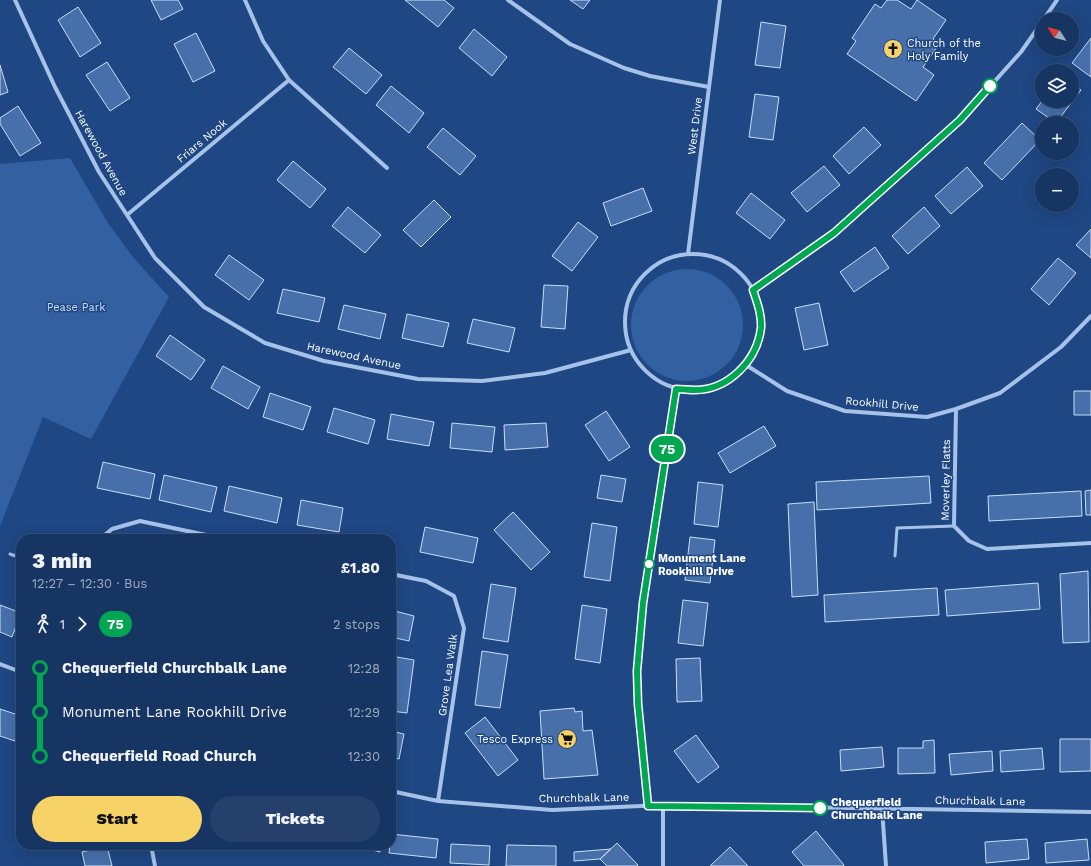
<!DOCTYPE html>
<html lang="en">
<head>
<meta charset="utf-8">
<style>
	body { margin:0; font-family:"Work Sans",sans-serif; background:#24406b; color:#f1f3f6; height:100vh; display:flex; flex-direction:column; font-size:15px; white-space:nowrap }
	* { box-sizing:border-box; margin:0 }
	p { font-size:13px; color:#9eabbe }
	.icon { flex:none; width:22px; height:22px; fill:none; stroke:currentColor; stroke-width:2; stroke-linecap:round; stroke-linejoin:round }
	.map { position:relative; flex:1; overflow:hidden }
	.sheet { position:absolute; left:16px; top:534px; width:380px; height:316px; display:flex; flex-direction:column; background:#173562; border-radius:16px; box-shadow:0 4px 16px #0002,0 0 0 1px #365077 }
	.sheet>* { flex:none }
	.badge { padding:0 8px; border-radius:13px; font-size:14px; line-height:26px }
	.needle { width:26px; rotate:306deg }
	.controls { position:absolute; left:1035px; top:12px; display:grid; gap:8px }
	.controls a { display:grid; place-items:center; width:44px; height:44px; border-radius:50%; background:#173562; box-shadow:0 4px 16px #0002,0 0 0 1px #365077; font-size:20px }
	.map>.badge { position:absolute; translate:-50% -50%; box-shadow:0 0 0 2px #fff }
	.legs { display:flex; align-items:center; gap:6px; height:44px; padding:0 16px; font-size:13px }
	.legs p { margin-inline-start:auto }
	.headline { display:flex; align-items:center; justify-content:space-between; height:68px; padding:0 16px }
	h1 { font-size:22px; font-weight:800; line-height:30px }
	.cta { display:flex; gap:8px; margin-top:auto; padding:8px 16px }
	.cta a { flex:1; height:46px; border-radius:24px; background:#f7d266; color:#111; font-size:16px; font-weight:800; line-height:46px; text-align:center }
	.cta a+a { background:#24406b; color:#f1f3f6 }
	ul { padding:0 16px; list-style:none }
	li { display:flex; align-items:center; gap:14px; height:44px; font-size:15px }
	li i { display:grid; place-items:center; width:6px; height:100%; margin:0 5px; background:currentColor }
	li i::after { content:''; width:10px; height:10px; margin:-5px; border:3px solid; border-radius:50%; background:#173562 }
	li p { margin-inline-start:auto }
	li:first-child i { background:linear-gradient(#0000 50%,currentColor 0) }
	li:last-child i { background:linear-gradient(currentColor 50%,#0000 0) }
	.map>svg:first-child { display:block }
	.green { fill:#3360a1 }
	.building { fill:#4770ab; stroke:#caddf7 }
	.lines { fill:none; stroke-linecap:round; stroke-linejoin:round }
	.service { stroke:#a6c2e9; stroke-width:3 }
	.minor { stroke:#a6c2e9; stroke-width:4 }
	.line-1-casing { stroke:#fff; stroke-width:9 }
	.line-1 { stroke:#00a651; stroke-width:6 }
	.stop-1-dot { fill:#fff; stroke:#00a651; stroke-width:2 }
	.labels { text-anchor:middle; dominant-baseline:central; stroke-width:3; stroke-linejoin:round; paint-order:stroke }
	.poi-label { font-size:11px; fill:#fff; stroke:#1f4783; text-anchor:start }
	.street-label { font-size:11px; fill:#fff; stroke:#1f4783 }
	.park-label { font-size:11px; fill:#caddf7; stroke:#1f4783 }
	.stop-label { font-size:11px; font-weight:bold; fill:#fff; stroke:#1f4783; text-anchor:start }
</style>
</head>
<body>
<div class="map">
<svg width="1091" height="866" viewBox="0 0 1091 866">
	<rect width="100%" height="100%" fill="#1f4783"/>
	<!-- green -->
	<path class="green" d="M70,158L108,223L133,257L169,297L91,439L43,417L0,526V164Z
		M631 325a56 56 0 1 1 112 0a56 56 0 1 1-112 0Z"/>
	<!-- building -->
	<path class="building" d="M151,0H178L183,9L161,20Z
		M405,0H444L454,8L438,27Z
		M570,0H590L583,9Z
		M887,0H897L911,9L917,0L946,20L933,39L939,44L923,67L934,75L916,101L847,54L856,41L852,38L875,4L881,8Z
		M78,7L101,43L80,57L58,20Z
		M761,22L786,26L780,68L755,65Z
		M474,29L507,57L492,76L459,48Z
		M196,33L215,71L193,82L174,44Z
		M1091,38V77L1072,63Z
		M349,48L382,75L366,94L333,67Z
		M107,62L130,98L110,111L86,75Z
		M0,65L8,92L0,95Z
		M1072,83L1081,90L1056,123L1036,109L1042,101H1072Z
		M391,86L424,113L409,133L376,105Z
		M755,94L779,97L773,140L749,137Z
		M18,106L41,143L20,156L0,124V118Z
		M1022,123L1040,140L1002,180L984,163Z
		M864,127L881,145L849,174L833,156Z
		M443,128L476,156L460,175L427,147Z
		M293,161L326,189L310,208L277,180Z
		M824,166L840,185L807,212L791,193Z
		M967,167L983,186L951,214L935,196Z
		M643,188L652,211L611,226L603,203Z
		M751,193L785,220L770,239L736,213Z
		M434,200L451,217L421,247L403,230Z
		M348,207L381,235L365,253L332,226Z
		M924,207L940,226L908,254L892,236Z
		M578,222L598,237L572,271L552,256Z
		M1091,229V258L1076,245Z
		M875,247L889,268L854,292L840,272Z
		M229,255L264,280L249,300L215,275Z
		M1058,258L1076,273L1049,305L1031,289Z
		M544,285L568,286L565,329L541,327Z
		M283,289L325,298L319,322L277,313Z
		M819,303L828,345L804,350L795,308Z
		M344,305L386,314L380,339L338,329Z
		M407,314L449,323L443,347L402,338Z
		M473,319L515,328L509,352L467,343Z
		M170,335L205,360L191,380L156,356Z
		M223,366L260,387L248,409L211,388Z
		M1074,391H1091V415H1074Z
		M270,393L311,407L303,430L263,417Z
		M334,408L375,420L368,444L327,432Z
		M606,411L630,447L609,461L585,425Z
		M391,414L434,422L429,446L387,439Z
		M452,423L495,427L492,452L450,448Z
		M546,423L548,447L505,450L504,425Z
		M764,426L776,446L730,473L718,453Z
		M103,462L155,474L150,499L97,488Z
		M164,475L217,487L211,512L159,500Z
		M601,475L626,479L622,502L597,498Z
		M929,476L931,503L817,510L816,482Z
		M698,482L723,485L718,527L694,524Z
		M229,486L282,498L277,523L224,511Z
		M1091,490V515H1086L1085,491Z
		M1081,491L1082,516L989,521L988,496Z
		M301,500L343,508L339,532L297,525Z
		M814,502L818,595L792,597L788,504Z
		M513,512L550,552L531,570L494,530Z
		M592,523L617,527L610,581L584,577Z
		M425,527L478,538L473,563L420,552Z
		M690,537L715,540L710,583L685,580Z
		M1088,571L1089,642L1063,643L1060,574Z
		M1038,583L1040,609L947,616L945,590Z
		M491,584L516,588L508,642L483,638Z
		M937,588L939,615L825,622L824,595Z
		M683,600L708,603L703,646L678,643Z
		M0,605L21,613L12,637L0,632Z
		M582,605L607,609L600,663L575,659Z
		M391,610L414,616L409,641L391,637Z
		M482,651L508,655L500,708L475,705Z
		M391,656L414,660L407,713L391,711Z
		M700,658L702,701L677,702L676,659Z
		M574,708L575,712L582,711L583,731L592,730L598,775L544,779L540,711Z
		M0,709L21,716V726L15,741L0,736Z
		M485,717L518,760L498,776L465,733Z
		M391,731L404,734L399,759L391,757Z
		M696,735L719,767L698,783L674,751Z
		M1060,739H1091V771L1060,772Z
		M934,740L935,773L898,774V748H923V741Z
		M882,747L884,767L841,771L840,750Z
		M1042,748L1044,769L1001,772L1000,751Z
		M992,751L993,771L951,775L949,754Z
		M816,831L844,865L843,866H804L792,852Z
		M391,834L438,839L436,858L389,853Z
		M1027,839L1029,859L986,863L985,842Z
		M1087,839L1089,860L1046,863L1045,843Z
		M617,843L638,865L637,866H607L600,859Z
		M451,844L490,846L489,865L450,863Z
		M353,845H381L380,852Z
		M507,845L556,846V866H506Z
		M107,846L112,866H85L82,852Z
		M730,847L748,866H710Z
		M611,849L600,859L574,861V852Z"/>
	<g class="lines">
		<!-- service -->
		<path class="service" d="M10,554L21,558
			M895,556L897,528L954,526"/>
		<!-- minor -->
		<path class="minor" d="M15,0L55,87L99,172L155,258L204,307L265,343L324,361L418,379L482,381L545,373L631,350
			M245,0L263,41L289,80L387,168
			M508,0L570,44L624,68L650,76L709,87
			M1044,19L1057,0
			M127,215L289,80
			M688,254L720,0
			M625 322a68 68 0 1 1 136 0a68 68 0 1 1-136 0Z
			M753,290L834,233L960,120L1021,52L1042,22
			M746,365L787,391L845,411L927,417L956,409L1000,393L1061,347L1091,316
			M956,409L954,526L969,541L987,549L1091,543
			M100,539L112,529L140,521L225,539
			M391,574L426,581L454,596L464,628L438,801
			M0,664L21,672
			M391,791L438,801L552,810L663,805L1091,812
			M648,806L638,704L637,671L643,603L676,389
			M882,808L886,866
			M151,845L155,866
			M663,866V805"/>
	</g>
	<g class="lines">
		<!-- line-1 casing -->
		<g class="line-1-casing">
			<path id="line-1" d="M820,808L648,806L638,704L637,671L643,603L676,389C682,389 689,390 695,390C728,390 757,361 761,328C762,315 757,302 753,290L834,233L960,120L990,86"/>
		</g>
		<!-- line-1 -->
		<use href="#line-1" class="line-1"/>
	</g>
	<!-- icons -->
	<defs>
		<g id="church-disc" transform="scale(1)"><circle r="9.5" fill="#f7d266" stroke="#1f4783"/><path d="M-1.2-6h2.4v3.5h3.3v2.4h-3.3V6h-2.4V-.1h-3.3v-2.4h3.3Z" fill="#111"/></g>
		<g id="supermarket-disc" transform="scale(1)"><circle r="9.5" fill="#f7d266" stroke="#1f4783"/><path d="M-6-5.5h2.5l.6 2H6L4.5 2H-2.5L-4.4-4H-6ZM-1.5 3.2a1.3 1.3 0 1 0 .1 0ZM3 3.2a1.3 1.3 0 1 0 .1 0Z" fill="#111"/></g>
	</defs>
	<g fill-rule="evenodd">
		<use href="#church-disc" x="893" y="49"/>
		<use href="#supermarket-disc" x="567" y="739"/>
	</g>
	<!-- markers -->
	<g class="stop-1-dot">
		<circle cx="990" cy="86" r="7"/>
		<circle cx="649" cy="564" r="5"/>
		<circle cx="820" cy="808" r="7"/>
	</g>
	<g class="labels">
		<!-- poi labels -->
		<g class="poi-label">
			<text x="907" y="43">Church of the<tspan x="907" dy="13">Holy Family</tspan></text>
			<text x="553" y="739" text-anchor="end">Tesco Express</text>
		</g>
		<!-- street labels -->
		<g class="street-label">
			<text transform="translate(695 126) rotate(-83)">West Drive</text>
			<text transform="translate(202 141) rotate(-40)">Friars Nook</text>
			<text transform="translate(101 153) rotate(61)">Harewood Avenue</text>
			<text transform="translate(354 356) rotate(12)">Harewood Avenue</text>
			<text transform="translate(882 404) rotate(5)">Rookhill Drive</text>
			<text transform="translate(946 480) rotate(-89)">Moverley Flatts</text>
			<text transform="translate(448 675) rotate(-82)">Grove Lea Walk</text>
			<text transform="translate(584 798) rotate(-1)">Churchbalk Lane</text>
			<text transform="translate(980 801) rotate(1)">Churchbalk Lane</text>
		</g>
		<!-- park labels -->
		<g class="park-label">
			<text x="76" y="307">Pease Park</text>
		</g>
		<!-- stop labels -->
		<g class="stop-label">
			<text x="658" y="558">Monument Lane<tspan x="658" dy="13">Rookhill Drive</tspan></text>
			<text x="831" y="802">Chequerfield<tspan x="831" dy="13">Churchbalk Lane</tspan></text>
		</g>
	</g>
</svg>
<div class="controls">
<a><svg class="needle" viewBox="-14 -14 28 28"><path d="M0-13l5 13h-10z" fill="#e53935"/><path d="M0 13l5-13h-10z" fill="#9eabbe"/></svg></a>
<a><svg class="icon" aria-label="layers" viewBox="0 0 24 24"><path d="M12 4l9 5-9 5-9-5zM3 14l9 5 9-5"/></svg></a>
<a>+</a>
<a>−</a>
</div>
<b class="badge" style="left:667px;top:449px;background:#00a651;color:#fff">75</b>
<section class="sheet">
<div class="headline"><div><h1>3 min</h1><p>12:27 – 12:30 · Bus</p></div><b>£1.80</b></div>
<div class="legs"><svg class="icon" aria-label="walk" viewBox="0 0 24 24"><circle cx="13" cy="4" r="2"/><path d="M13 8l-2 6 4 7M11 14l-3 7M7 12l3-4h3l4 4"/></svg>1<svg class="icon" aria-label="forward" viewBox="0 0 24 24"><path d="M9 5l7 7-7 7"/></svg><b class="badge" style="background:#00a651;color:#fff">75</b><p>2 stops</p></div>
<ul>
<li><i style="color:#00a651"></i><b>Chequerfield Churchbalk Lane</b><p>12:28</p></li>
<li><i style="color:#00a651"></i><span>Monument Lane Rookhill Drive</span><p>12:29</p></li>
<li><i style="color:#00a651"></i><b>Chequerfield Road Church</b><p>12:30</p></li>
</ul>
<div class="cta"><a>Start</a><a>Tickets</a></div>
</section>
</div>
</body>
</html>
